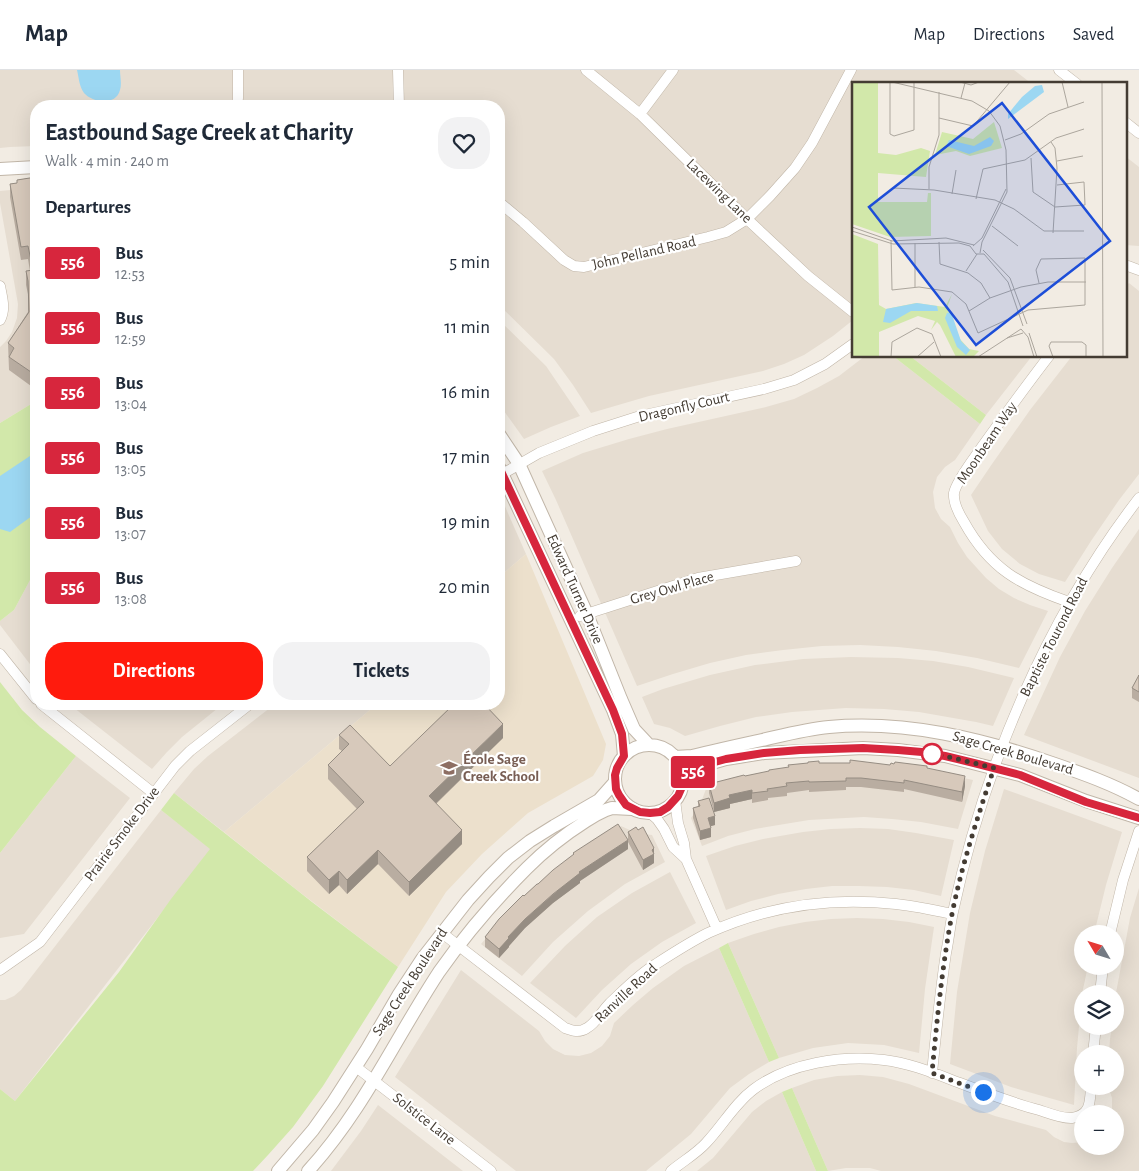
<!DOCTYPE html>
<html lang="en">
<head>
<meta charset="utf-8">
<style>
	body { margin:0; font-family:"Alegreya Sans",sans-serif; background:#f2f2f3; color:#1f2937; height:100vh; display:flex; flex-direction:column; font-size:19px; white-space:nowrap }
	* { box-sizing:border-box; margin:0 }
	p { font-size:16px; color:#747a83 }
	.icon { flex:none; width:28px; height:28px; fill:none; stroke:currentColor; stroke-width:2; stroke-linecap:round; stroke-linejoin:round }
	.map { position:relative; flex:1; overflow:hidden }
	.panel { position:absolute; left:30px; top:30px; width:475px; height:610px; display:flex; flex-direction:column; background:#fff; border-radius:20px; box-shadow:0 5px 20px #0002 }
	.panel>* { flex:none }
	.badge { padding:0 10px; border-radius:4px; font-size:18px; line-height:32px }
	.needle { width:32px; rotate:308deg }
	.buttons { position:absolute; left:1074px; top:855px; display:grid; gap:10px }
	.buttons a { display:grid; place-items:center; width:50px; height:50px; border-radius:50%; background:#fff; box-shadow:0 5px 20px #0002; font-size:25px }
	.you { position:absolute; width:25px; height:25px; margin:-12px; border:4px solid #fff; border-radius:50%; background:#1a73e8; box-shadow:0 0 0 8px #1a73e833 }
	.map>.badge { position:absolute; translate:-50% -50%; box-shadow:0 0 0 2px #fff }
	h2 { padding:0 15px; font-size:19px; line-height:45px }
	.round { display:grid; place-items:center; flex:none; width:52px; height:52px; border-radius:20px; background:#f2f2f3 }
	.overview { display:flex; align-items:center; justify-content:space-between; height:85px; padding:0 15px }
	h1 { font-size:24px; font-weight:700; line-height:38px }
	.cta { display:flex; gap:10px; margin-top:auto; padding:10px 15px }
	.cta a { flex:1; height:58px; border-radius:20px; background:#ff1b0d; color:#fff; font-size:20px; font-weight:700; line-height:58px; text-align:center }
	.cta a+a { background:#f2f2f3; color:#1f2937 }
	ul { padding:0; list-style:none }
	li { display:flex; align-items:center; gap:15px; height:65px; padding:0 15px }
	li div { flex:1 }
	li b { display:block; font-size:19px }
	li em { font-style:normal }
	li .badge { min-width:55px; font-weight:700; text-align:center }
	header { display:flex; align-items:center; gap:30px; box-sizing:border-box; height:70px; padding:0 25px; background:#fff; border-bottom:1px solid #e0e1e3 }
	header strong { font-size:24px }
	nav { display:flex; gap:28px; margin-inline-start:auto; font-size:18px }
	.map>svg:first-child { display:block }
	.residential { fill:#e6ddd1 }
	.education { fill:#ece0cc }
	.green { fill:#d2e8aa }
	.water { fill:#9cd7f2 }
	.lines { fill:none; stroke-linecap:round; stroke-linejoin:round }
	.minor-casing { stroke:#c1b6a8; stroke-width:11 }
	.tertiary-casing { stroke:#c1b6a8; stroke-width:14 }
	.minor { stroke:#fff; stroke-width:10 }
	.tertiary { stroke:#fff; stroke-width:12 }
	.wall { fill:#b9ada1 }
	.shaded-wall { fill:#968d83 }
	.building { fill:#d7c9bb; stroke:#968d83 }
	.line-casing { stroke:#fff; stroke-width:11 }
	.line { stroke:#d7263d; stroke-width:8 }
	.walk { stroke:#443c33; stroke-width:5; stroke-dasharray:0 9 }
	.stop-dot { fill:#fff; stroke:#d7263d; stroke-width:2.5 }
	.labels { text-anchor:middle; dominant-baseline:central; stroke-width:4.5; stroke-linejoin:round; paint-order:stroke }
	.street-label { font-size:15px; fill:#443c33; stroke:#fff }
	.education-label { font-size:15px; font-weight:bold; fill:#785e54; stroke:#fff; text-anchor:start }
	.inset-road { fill:none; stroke:#aca69d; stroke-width:1 }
	.view { fill:#1d4ed8; fill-opacity:0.15; stroke:#1d4ed8; stroke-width:2.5 }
	.inset-edge { fill:none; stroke:#443c33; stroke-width:2.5 }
</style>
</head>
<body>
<header>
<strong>Map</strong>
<nav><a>Map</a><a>Directions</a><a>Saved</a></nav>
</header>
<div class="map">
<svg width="1139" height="1101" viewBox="0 0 1139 1101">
	<rect width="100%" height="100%" fill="#f2ece3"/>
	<!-- residential -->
	<path class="residential" d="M0,0H1014L1032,14H853V250L833,266L804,285L784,294L763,301L649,326L591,343L573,315L554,289L499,235V36H36V76L10,77L0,78Z
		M1125,86L1139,97V176L1125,175Z
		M31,118H36V331L0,353V277L6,271L12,262L17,248L18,234L0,133V121Z
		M1129,213L1139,221V404L1119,430L1091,471L1065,512L1039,504L1020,494L1002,479L988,461L971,425L992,394L1030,340L1072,286H1125V217Z
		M499,250L546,296L580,346L551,357L524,369L499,334Z
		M865,286H893L980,354L955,390L945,397L937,407L933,422L935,438L941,449L950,457L958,473L967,487L986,508L999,519L1014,528L1030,535L1048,541L1019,598L977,588L936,581L898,577L860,575L822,576L783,580L746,585L710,593L673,604L637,616L556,430L542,401L583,383L629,369L667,359L766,337L794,329L817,318L839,306Z
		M910,286H1032L986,345Z
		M500,425L526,484L499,507V426Z
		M1139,459V708L1024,665L1060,587L1085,541L1112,498Z
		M36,499V602L0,555V551L14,540Z
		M851,587L898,588L933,591L968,597L1014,608L993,656L976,652L919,642L884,639L846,638L792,642L756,647L720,656L685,666L670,658L654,654L642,627L663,619L710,605L755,595L803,589Z
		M69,634H223L182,667L167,682L152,699Z
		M275,634H377L224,762L174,723L194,699L208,686Z
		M76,686L130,728L24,864L0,868V783Z
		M931,701L973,710L958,759L921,752L892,749L864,747L809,750L755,759L728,766L702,776L691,748L700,735L706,719L754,706Z
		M1004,719L1122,762L1106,815L1094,864H1082V896H1088L1082,924L1077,978L1074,1035L1011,1017L950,994L957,922L970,843L985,781Z
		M161,740L211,779L15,1031L0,1019V930H5L14,926L21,920Z
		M621,756L636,763L652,765L665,792L625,814L588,841L553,872L522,906L481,874L506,845L602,768Z
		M860,758L888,759L916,763L954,770L941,826L914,820L887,817L859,816H832L806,819L778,824L751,831L726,840L706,786L735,776L763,769L803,762L831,759Z
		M670,802L696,853L662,872L631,894L602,920L576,948L530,913L565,876L597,847L632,823Z
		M1139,818V1101H881L870,1098H846L828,1101L792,1018L814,1010L837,1006L860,1005L883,1007L909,1014L995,1046L1046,1060L1054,1067L1064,1072L1072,1073L1082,1072V1076H1115V1044H1112V1028L1108,1016H1115V984H1109L1110,969L1112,956H1115L1116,923L1130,848Z
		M857,848L883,849L909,852L934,857L925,919L919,983L884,975L848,973L813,978L779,988L728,873L754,864L779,857L805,852L831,849Z
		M719,878L769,992L749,1004L730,1018L691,1064L646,1101H516L395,1007L461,900L539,961L545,971L553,979L565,985L579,986L591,983L602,976L610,966L614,953L633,935L653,918L684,896Z
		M782,1022L816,1101H697L713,1088L752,1042L766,1031Z
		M378,1035L463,1101H331L361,1061Z"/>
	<!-- education -->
	<path class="education" d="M526,484L606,674L603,690L593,706L528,743L482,784L446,822L398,897L297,820L224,762L377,634H499V507Z"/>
	<!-- green -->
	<path class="green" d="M893,286H910L986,345L980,354Z
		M36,331V499L14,540L0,551V353Z
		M0,612L22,640L40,657L76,686L0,783Z
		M174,723L312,832L398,897L323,1016L293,1057L268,1085L253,1101H0V1019L15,1031L119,902L171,829L210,779L161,740Z
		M728,873L779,988L769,992L719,878Z
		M792,1018L828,1101H816L782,1022Z"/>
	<!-- water -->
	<path class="water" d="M77,0H120C120,6 122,14 120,20C116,36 93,33 84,23C79,16 79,8 77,0Z
		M36,382V443L10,462L0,459V406Z"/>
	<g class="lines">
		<!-- minor casing -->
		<g class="minor-casing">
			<path id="minor" d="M398,0L399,36
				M586,0L640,44L747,149L808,206L853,242
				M1059,0L1077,14
				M237,36L238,28V0
				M640,44L673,0
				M1125,52L1139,63
				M499,132L523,152L564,190L574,196L584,197L708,167L726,162L747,149L770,126L795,98L812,73L851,0
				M1125,197L1128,196L1139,200
				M0,216C2,227 6,239 0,250
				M1049,286C1025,317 1002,349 979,381C972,391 956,412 954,423C953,433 959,444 964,452C990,499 1020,515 1069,532
				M499,406L539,383L593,361L640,346L764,319L794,310L825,294L853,274
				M580,546L698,508L796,491
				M0,584L36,629
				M41,634L153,723
				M675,730L678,753L684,773L686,789L717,859
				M650,743L657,749L664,759L673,777L686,789
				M442,863L565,958C573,961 579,963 587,958C596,953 602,941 610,933C624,920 639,904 656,894C673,883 690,872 708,863C767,836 832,827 896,834C915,836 934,840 952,844
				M1110,864L1123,810L1139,761
				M0,900L40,872L175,696L190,681L250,634
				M1100,924L1103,896
				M1093,984L1096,956
				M356,997L491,1101
				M932,1003C936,963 940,923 946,883C949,869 950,855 953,842C984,696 1048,546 1139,428
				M671,1101C683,1091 696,1084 706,1073C723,1055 735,1033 754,1019C789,993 842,985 884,990C910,993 936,1004 960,1013C986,1023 1012,1033 1039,1040C1048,1043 1063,1049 1072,1048C1091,1045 1090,1032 1091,1016"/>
		</g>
		<!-- tertiary casing -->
		<g class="tertiary-casing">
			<path id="tertiary" d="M0,99L36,97
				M499,364L519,394L587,544L621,629L634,659L649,675
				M499,397L613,640L622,664L624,686
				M615 709a34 34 0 1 1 68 0a34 34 0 1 1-68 0Z
				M675,687L692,686C716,680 739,675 762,670C784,665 807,659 829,657C906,650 983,669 1055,694C1084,704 1112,714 1139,729
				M683,713L691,703L705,695L726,689L764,683L863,678L898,680L945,686L1020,705L1086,731L1139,748
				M278,1101L313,1060L333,1032L367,979L399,924L422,889L468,830L489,807L508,788L530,771L554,756L599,730L615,712
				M308,1101C363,1041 395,969 439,902C465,865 495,830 527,798C545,780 564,765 586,751C592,747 599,743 606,740L612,738L632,739"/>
		</g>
		<!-- minor -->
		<use href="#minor" class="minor"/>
		<!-- tertiary -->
		<use href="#tertiary" class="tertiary"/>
	</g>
	<!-- wall -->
	<path class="wall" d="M36,107L31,316L9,300L8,273L28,242V224L26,215V201H30L28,189L21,190L10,127V114L17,113V110Z
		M1139,605V632L1132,628V618Z
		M339,665L390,696L503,668L436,734L462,774L409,826L378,794L347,824L339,815L329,824L307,801V787L357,739L328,709V695L342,681L339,679Z
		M819,693L890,695L927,698L965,716L962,732L904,719V722L861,717H846V720L809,722V720L787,723V726L768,728V730L752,733V729L730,734V738L714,742L709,723V714L745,706Z
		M698,731L715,755L710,756L711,767L700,770L693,748V738L698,737Z
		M638,760L654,778V793L643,800L628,772V779L580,811V813L553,833L525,858L509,876V877L499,888L485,877V867L524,826L573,785V783L628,770V762Z"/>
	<!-- shaded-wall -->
	<path class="shaded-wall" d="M36,295V308L31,316V302Z
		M503,654V668L429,740V726Z
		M965,706V716L962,732V722Z
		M752,720V729L730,734V738L714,742V733L729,725Z
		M715,746V755L708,757V748Z
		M711,758V767L700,770V761Z
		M462,760V774L409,826V812Z
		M628,770V779L580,811V813L553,833L525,858L509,876V877L499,888V879L508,867L525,849L579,802Z
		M654,778V793L643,800V790L652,780Z
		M378,780V794L347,824V810Z
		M339,801V815L329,824V810Z"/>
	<!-- building -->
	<path class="building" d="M36,107V295L31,302L9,287L14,278L8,273L29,242L28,211L26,201L33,200L28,176L21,177L10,114L17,113V110Z
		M1139,605V622L1132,618Z
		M454,634H484L503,654L429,726L462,760L409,812L378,780L347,810L339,801L329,810L307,787L364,732L328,695L349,674L339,665L350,655L390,696Z
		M850,690L890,695L891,693L894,694L895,692L927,696V698L965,706L962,722L904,710V713L861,708H846V711L809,712V711L786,713L787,716L767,719L768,721L752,723V720L729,725L730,728L714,733L709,714L744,705L745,706L769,701V700L789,697L788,695L808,693V692L819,691V693H850Z
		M709,728L715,746L708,748L711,758L700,761L693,738L700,736L698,731Z
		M618,754L628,770L579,802L580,803L553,824L525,849L508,867L509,868L499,879L485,867L499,849L523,825L524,826L537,814H538L553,800L574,784L573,783Z
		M636,757L638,760L643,757L654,778L652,780L654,784L643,790L628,762Z"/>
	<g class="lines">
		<!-- line casing -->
		<g class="line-casing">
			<path id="line" d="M499,397L613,640L622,664L624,686L617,698L615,705L616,719L619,725L626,735L640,742L650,743L660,742L668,737L678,726L682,717L683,712L691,703L704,695L726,689L764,683L800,680L863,678L898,680L922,682L945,686L978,694L1020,705L1086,732L1139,748"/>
		</g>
		<!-- line -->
		<use href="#line" class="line"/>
		<!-- walk -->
		<path class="walk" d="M932,684L945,686L994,698C978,746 962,794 952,844C942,897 937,950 932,1003L983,1022"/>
	</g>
	<!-- icons -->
	<defs>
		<g id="school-bare" transform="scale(1.35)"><path d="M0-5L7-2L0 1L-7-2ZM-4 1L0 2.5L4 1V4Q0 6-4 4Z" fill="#8d6e63" stroke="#fff" stroke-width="2.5" paint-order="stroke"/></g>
	</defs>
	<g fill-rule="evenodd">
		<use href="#school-bare" x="449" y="698"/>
	</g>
	<!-- markers -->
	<circle class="stop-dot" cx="932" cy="684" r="10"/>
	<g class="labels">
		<!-- street labels -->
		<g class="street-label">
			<text transform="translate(719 121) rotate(44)">Lacewing Lane</text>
			<text transform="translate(644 183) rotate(-13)">John Pelland Road</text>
			<text transform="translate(684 337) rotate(-13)">Dragonfly Court</text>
			<text transform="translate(987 373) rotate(-56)">Moonbeam Way</text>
			<text transform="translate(672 518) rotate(-16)">Grey Owl Place</text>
			<text transform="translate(575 519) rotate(66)">Edward Turner Drive</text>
			<text transform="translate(1054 567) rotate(-63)">Baptiste Tourond Road</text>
			<text transform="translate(1013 683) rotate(16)">Sage Creek Boulevard</text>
			<text transform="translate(122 764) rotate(-53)">Prairie Smoke Drive</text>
			<text transform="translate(410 912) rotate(-57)">Sage Creek Boulevard</text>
			<text transform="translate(626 923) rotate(-43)">Ranville Road</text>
			<text transform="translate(424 1049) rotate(38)">Solstice Lane</text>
		</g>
		<!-- education labels -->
		<g class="education-label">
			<text x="463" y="689">École Sage<tspan x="463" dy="17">Creek School</tspan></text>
		</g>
	</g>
	<!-- overview -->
	<g transform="translate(852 12)">
		<rect width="275" height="275" fill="#f2ece3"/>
		<path d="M0,0H26V71L44,73L69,66L78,69L74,95L26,91V120H75L76,111H79V154L38,155L0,142ZM142,40L150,66L118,74L104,69L83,73L90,50L121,57ZM0,152L26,162L27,223L34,227L64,221L93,225L100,212L95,226L108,257L117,267L127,269L121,275H104L88,243L85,240L79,248L83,239L66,234L27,250V275H0Z" fill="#d2e8aa"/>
		<path d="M190,3L192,10L156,37V32L170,15L183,4ZM138,55L142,59L139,64L117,72L94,64L97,58L122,64ZM65,221L85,224L86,229H59L38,241L31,240L34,227ZM99,230L109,259L118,268L114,273L105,265L93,236L95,231Z" fill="#9cd7f2"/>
		<path class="inset-road" d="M38,0V52L42,54L62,48V0M40,0L120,19L137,29L148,44L154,68L155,110L130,160L128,171M108,0L119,3L127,0M210,0L216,25M250,0L251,275M109,16L113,1M87,36L121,44L158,0M153,58L169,52L197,32L232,20M199,60L203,66L205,86L201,151M179,76L181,110L203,125L233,123L232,100L205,103M205,79L231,74M41,106L82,108L143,118L162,127L192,149H232M77,107V85L87,53V10M100,112L104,88M124,117L131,87L173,78L204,56L232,47M140,144L166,164M0,145L40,159L94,156L122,163M0,149L41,162L107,161L118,164L124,172H132L156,200L171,244M39,158L40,208L67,205L100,210L114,222L126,251L176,228L233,223V176L189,177L184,188L187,201M87,160L88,182L116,191L129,201L138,216M63,161V205M121,164L130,156L154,107M131,168L158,196L175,242M114,189L125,172M117,229L138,216L169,205L196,200H234M169,247L176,255L182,275M177,251L185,275M155,256L171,251M39,275L40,260L65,246L80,252L89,275M65,275L82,260M126,275L169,247M201,275L197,264L199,260H230L234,263V275"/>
		<path class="view" d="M150,21L258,159L124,263L17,125Z"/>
		<rect width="275" height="275" class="inset-edge"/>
	</g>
</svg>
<div class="buttons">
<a><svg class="needle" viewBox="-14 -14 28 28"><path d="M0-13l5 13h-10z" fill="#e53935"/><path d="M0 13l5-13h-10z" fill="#747a83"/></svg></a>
<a><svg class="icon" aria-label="layers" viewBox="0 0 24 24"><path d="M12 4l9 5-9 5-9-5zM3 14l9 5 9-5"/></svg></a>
<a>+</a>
<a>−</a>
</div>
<div class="you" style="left:983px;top:1022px"></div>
<b class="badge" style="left:693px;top:702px;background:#d7263d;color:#fff">556</b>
<section class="panel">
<div class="overview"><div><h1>Eastbound Sage Creek at Charity</h1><p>Walk · 4 min · 240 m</p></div><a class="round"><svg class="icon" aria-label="heart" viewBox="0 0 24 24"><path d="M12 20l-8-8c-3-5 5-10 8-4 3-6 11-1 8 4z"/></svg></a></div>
<h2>Departures</h2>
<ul>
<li><span class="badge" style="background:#d7263d;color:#fff">556</span><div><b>Bus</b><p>12:53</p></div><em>5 min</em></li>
<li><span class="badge" style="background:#d7263d;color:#fff">556</span><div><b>Bus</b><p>12:59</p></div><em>11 min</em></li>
<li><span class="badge" style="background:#d7263d;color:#fff">556</span><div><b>Bus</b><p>13:04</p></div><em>16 min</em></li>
<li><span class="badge" style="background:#d7263d;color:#fff">556</span><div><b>Bus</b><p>13:05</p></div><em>17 min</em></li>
<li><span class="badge" style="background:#d7263d;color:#fff">556</span><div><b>Bus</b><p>13:07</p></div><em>19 min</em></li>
<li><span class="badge" style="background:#d7263d;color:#fff">556</span><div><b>Bus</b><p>13:08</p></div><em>20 min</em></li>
</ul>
<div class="cta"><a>Directions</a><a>Tickets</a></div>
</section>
</div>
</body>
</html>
